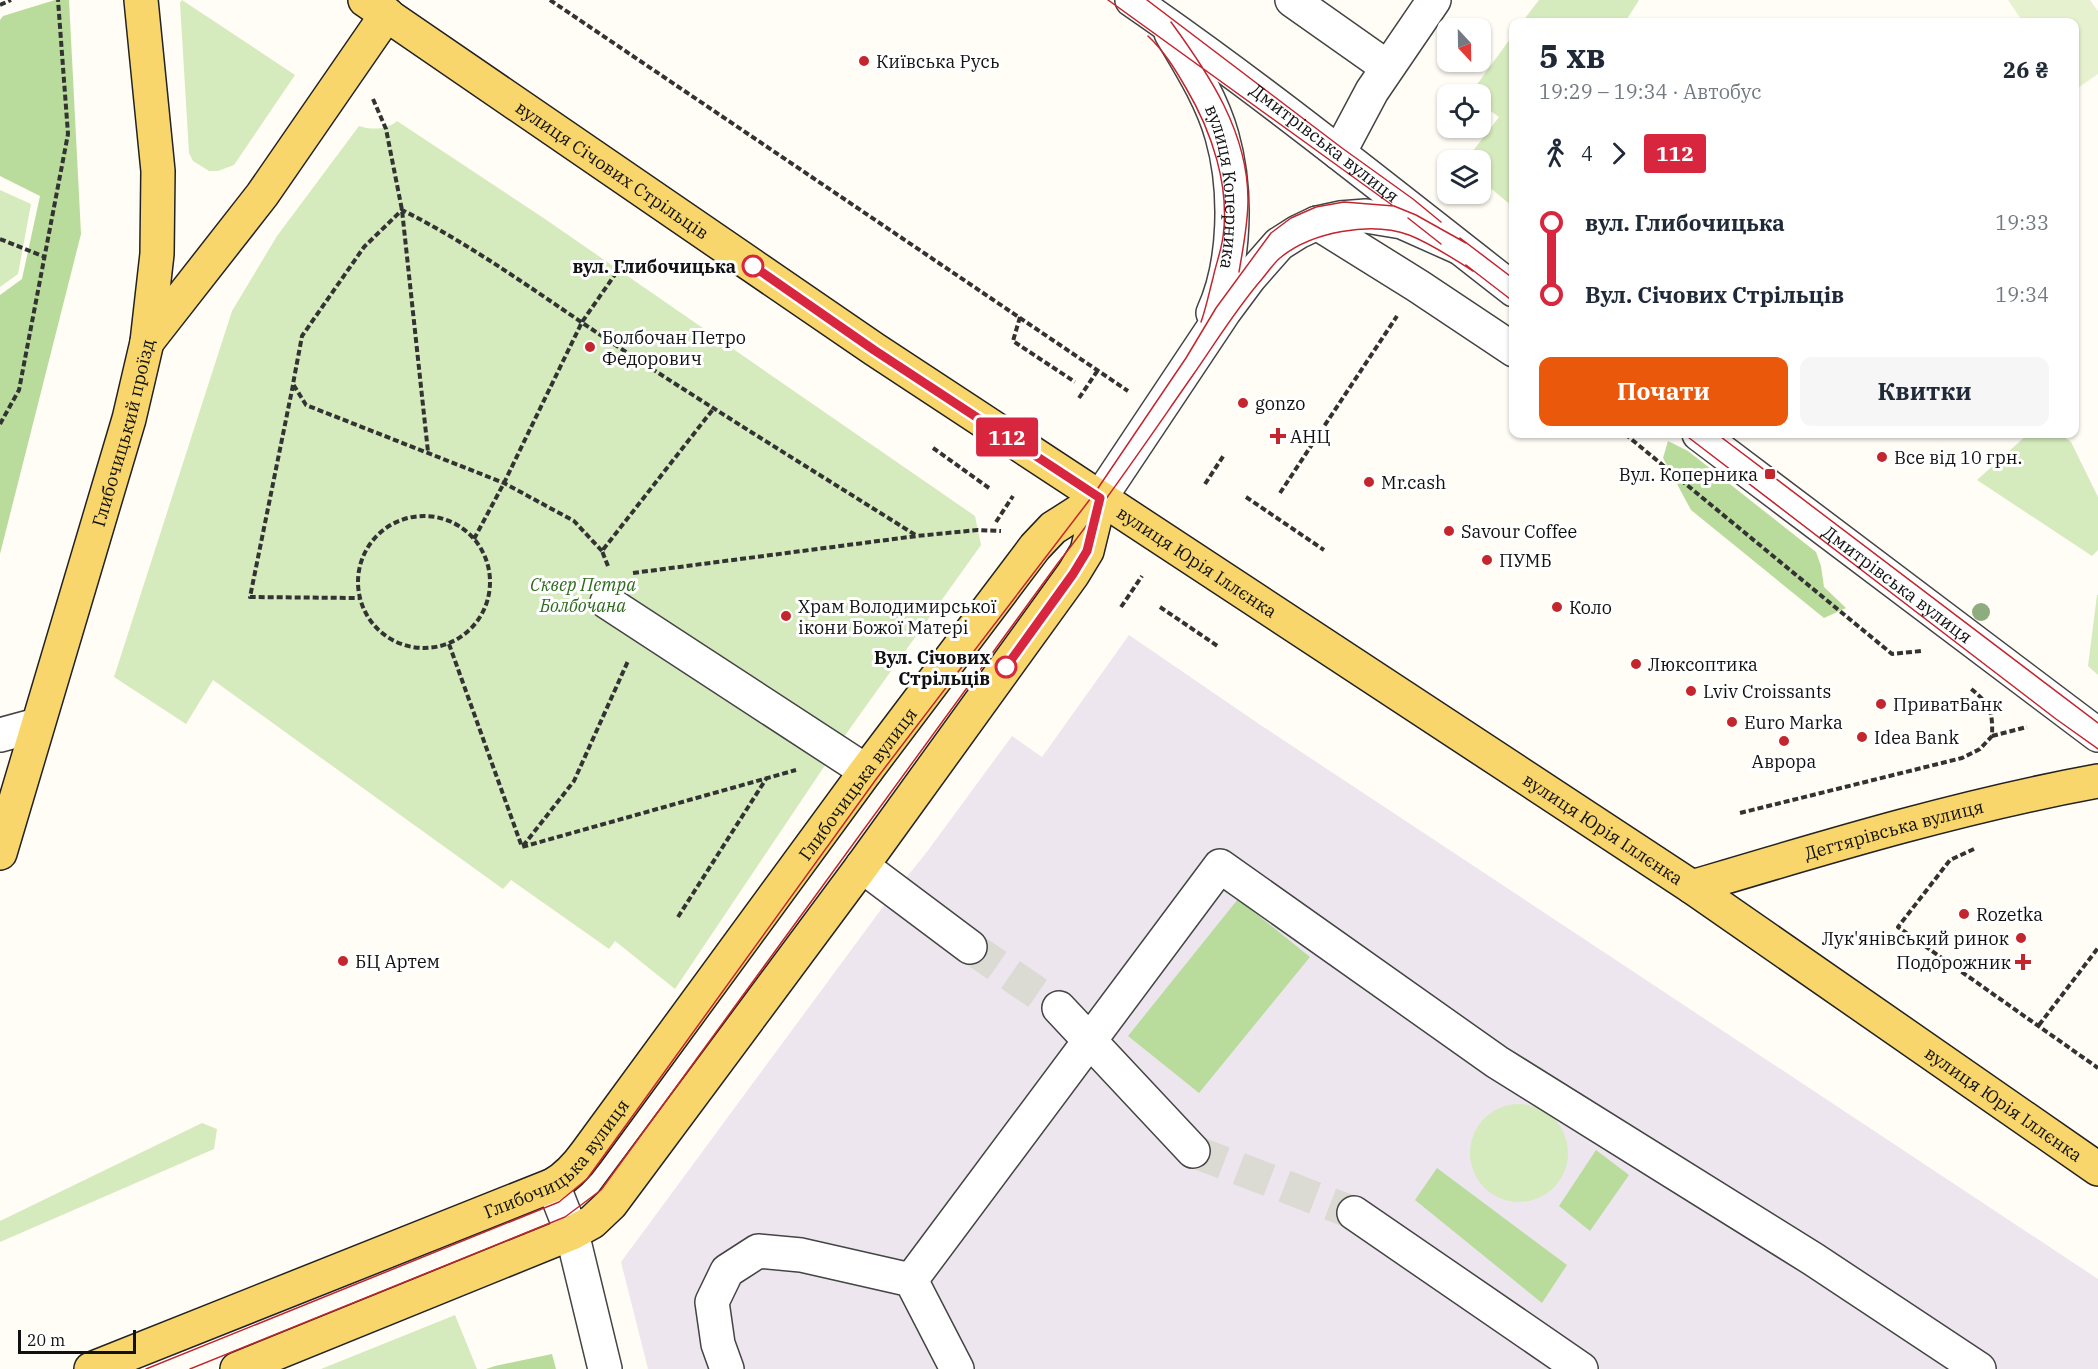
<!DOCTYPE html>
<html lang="uk">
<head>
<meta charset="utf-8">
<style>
	body { margin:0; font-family:"IBM Plex Serif",serif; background:#f6f6f7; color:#1f2937; height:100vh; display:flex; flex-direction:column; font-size:22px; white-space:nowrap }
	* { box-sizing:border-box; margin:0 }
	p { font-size:20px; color:#747a83 }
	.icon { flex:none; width:33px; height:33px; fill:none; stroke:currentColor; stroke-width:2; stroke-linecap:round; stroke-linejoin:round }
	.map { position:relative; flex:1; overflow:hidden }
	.panel { position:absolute; left:1509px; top:18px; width:570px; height:420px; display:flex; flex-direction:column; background:#fff; border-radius:12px; box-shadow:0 2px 4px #0004 }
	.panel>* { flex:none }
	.badge { padding:0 12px; border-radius:4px; font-size:21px; line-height:39px }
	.needle { width:39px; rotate:158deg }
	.controls { position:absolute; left:1437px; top:18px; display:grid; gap:12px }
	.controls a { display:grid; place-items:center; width:54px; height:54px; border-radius:12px; background:#fff; box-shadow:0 2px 4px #0004; font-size:30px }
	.scale { position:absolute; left:18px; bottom:15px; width:118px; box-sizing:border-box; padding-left:6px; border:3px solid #111; border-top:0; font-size:16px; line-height:21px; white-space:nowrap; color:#111; -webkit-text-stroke:4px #fff; paint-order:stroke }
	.map>.badge { position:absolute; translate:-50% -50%; box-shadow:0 0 0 3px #fff }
	.legs { display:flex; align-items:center; gap:9px; height:66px; padding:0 30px; font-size:20px }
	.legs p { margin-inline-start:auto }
	.overview { display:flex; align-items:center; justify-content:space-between; height:102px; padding:0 30px }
	h1 { font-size:33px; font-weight:700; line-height:45px }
	.cta { display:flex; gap:12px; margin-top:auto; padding:12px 30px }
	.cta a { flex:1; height:69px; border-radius:12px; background:#ea580c; color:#fff; font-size:24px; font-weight:700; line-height:69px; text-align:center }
	.cta a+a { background:#f6f6f7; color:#1f2937 }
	ul { padding:0 30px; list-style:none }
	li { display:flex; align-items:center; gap:21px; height:72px; font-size:22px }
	li i { display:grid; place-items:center; width:9px; height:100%; margin:0 8px; background:currentColor }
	li i::after { content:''; width:15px; height:15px; margin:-8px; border:4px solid; border-radius:50%; background:#fff }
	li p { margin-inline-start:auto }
	li:first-child i { background:linear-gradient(#0000 50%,currentColor 0) }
	li:last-child i { background:linear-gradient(currentColor 50%,#0000 0) }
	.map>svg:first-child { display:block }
	.industrial { fill:#eee6ef }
	.green { fill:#d5ebbd }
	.forest { fill:#b9dc9c }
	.pitch { fill:#e6f2cf }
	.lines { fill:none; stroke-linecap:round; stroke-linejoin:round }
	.minor-tunnel { stroke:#dbdad3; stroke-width:33; stroke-dasharray:33 16; stroke-linecap:butt }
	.minor-casing { stroke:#444; stroke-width:36 }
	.major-casing { stroke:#222; stroke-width:36 }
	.path { stroke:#333; stroke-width:4; stroke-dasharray:6 3; stroke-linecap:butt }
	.minor { stroke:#fff; stroke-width:33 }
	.major { stroke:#f9d66b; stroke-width:33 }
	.tram { stroke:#c4262e; stroke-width:1.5 }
	.tree { fill:#8dad7f }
	.line-1-casing { stroke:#fff; stroke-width:14 }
	.line-1 { stroke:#d7263d; stroke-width:9 }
	.poi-dot { fill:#c4262e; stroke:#fff; stroke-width:2 }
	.stop-1-dot { fill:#fff; stroke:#d7263d; stroke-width:3 }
	.labels { text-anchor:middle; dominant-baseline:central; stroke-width:6; stroke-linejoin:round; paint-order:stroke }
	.poi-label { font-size:18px; fill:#111; stroke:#fff; text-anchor:start }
	.street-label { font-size:18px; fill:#111; stroke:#fff }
	.stop-label { font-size:18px; font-weight:bold; fill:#111; stroke:#fff; text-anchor:end }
	.park-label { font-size:18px; font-style:italic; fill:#2f6b1f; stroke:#fff }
</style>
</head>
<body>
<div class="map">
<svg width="2098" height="1369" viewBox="0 0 2098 1369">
	<rect width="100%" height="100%" fill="#fffdf5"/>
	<!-- industrial -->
	<path class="industrial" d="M1129,635L1259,724L2098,1279V1369H648L621,1262L885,904L926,853L1012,736L1042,757Z"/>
	<!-- green -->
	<path class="green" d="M182,0L295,75L234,165L218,171H209L193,161L189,153L180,3Z
		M1539,0H1639L1625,22H1522Z
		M1513,35V207L1481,180L1480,160H1466L1499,117L1481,104L1480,94H1470Z
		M397,121L545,219L975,516L981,545L846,734L675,989L615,941L609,949L511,880L503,889L213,680L186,724L114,677L232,311L277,236L359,126C371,130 387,130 397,121Z
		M0,190L31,204L18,274L0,287Z
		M2028,434H2060L2071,442L2098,497V550L2092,556L1977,480Z
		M2097,595H2098V675L2088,666Z
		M1470 1153a49 49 0 1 1 98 0a49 49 0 1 1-98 0Z
		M202,1123L217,1129L214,1149L0,1242V1221Z
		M455,1315L477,1369H321Z"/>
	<!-- forest -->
	<path class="forest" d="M55,0H69L81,234L0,554V295L22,279L40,196L0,176V20L3,16Z
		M1668,441L1688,451L1816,552L1821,566L1824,587L1846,608L1824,618L1691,510L1663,458Z
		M1238,899L1310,957L1199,1093L1128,1036Z
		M1596,1150L1629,1175L1590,1231L1559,1206Z
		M1437,1168L1567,1265L1542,1303L1415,1200Z
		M552,1354L556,1369H486L495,1366Z"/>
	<!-- pitch -->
	<path class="pitch" d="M2008,0H2090L2098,11V74L2075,90L2074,22H2023Z"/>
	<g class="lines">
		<!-- minor-tunnel -->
		<path class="minor-tunnel" d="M970,947L1059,1008
			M1193,1151L1354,1213"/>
		<!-- minor casing -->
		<g class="minor-casing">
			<g id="minor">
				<path id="s1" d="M1132,0C1264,91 1388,192 1514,290"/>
				<path d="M1292,0L1387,67"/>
				<path id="s2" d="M1171,33C1190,65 1212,100 1222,136C1237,189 1236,263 1213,313"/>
				<path d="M1339,153L1372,91L1434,0"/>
				<path d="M1317,223L1418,286L1514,350"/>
				<path id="s3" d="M1699,434L2098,735"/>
				<path d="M1100,498L1224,312L1250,277L1279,244L1298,232L1317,223L1340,218L1366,216L1402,222L1458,247"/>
				<path d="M607,602L866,771"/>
				<path d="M0,735L37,725"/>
				<path d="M862,866L970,947"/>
				<path d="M1059,1008L1193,1151"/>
				<path d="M553,1185L572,1233L605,1369"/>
				<path d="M1354,1213L1581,1369"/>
				<path d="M911,1280L1220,866L1497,1062L1813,1259L1979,1369"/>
				<path d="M727,1369L718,1344L712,1302L727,1271L758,1251L801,1255L911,1280L957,1369"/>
			</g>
		</g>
		<!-- major casing -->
		<g class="major-casing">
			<g id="major">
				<path id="s4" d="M365,0L874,349L1692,887L2098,1169"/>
				<path d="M147,342L262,195L387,14"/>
				<path id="s5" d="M0,853L129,419L147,342L157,254L158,171L141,0"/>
				<path id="s6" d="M1692,887C1826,847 1961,806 2098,781"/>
				<path id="s7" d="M91,1369L553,1185C567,1177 577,1166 587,1152L866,771L1035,547L1053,528L1100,498"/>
				<path d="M237,1369L572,1233L592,1222L611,1204L862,866L1073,574L1087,551L1100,498"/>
			</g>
		</g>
		<!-- path -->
		<path class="path" d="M550,0L1128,391
			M0,5L11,0
			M373,99L386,129L402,210L428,452
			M0,239L45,257
			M1020,317L1013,341L1075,382
			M293,385L250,597L359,598
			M1079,398L1098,370
			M0,424L19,390L68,134L58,0
			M1625,434L1892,654L1921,651L1923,653
			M933,448L989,488
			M1205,484L1224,455
			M1280,493L1397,316
			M1246,497L1324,550
			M358 582a66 66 0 1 1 132 0a66 66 0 1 1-132 0Z
			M996,522L1013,496
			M474,539L504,483L582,322L623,263
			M602,551L574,521L504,483L306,405L293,384L302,336L364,247L402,210C478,248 547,300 617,346C716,411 817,473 917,536
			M608,566L602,551L714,408
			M633,573L917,536L978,530L1001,531
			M1121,607L1142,576
			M1160,607L1219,647
			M449,644L522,847L796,770
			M1992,736L2027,727
			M1740,813L1962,758L1980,749L1992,736C1993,711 1990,704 1970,688
			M523,846L574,781L628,661
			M1974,849L1950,860L1898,927L2098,1068
			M678,917L766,779
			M2039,1025L2098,948"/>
		<!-- minor -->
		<use href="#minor" class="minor"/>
		<!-- major -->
		<use href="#major" class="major"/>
		<!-- tram -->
		<path class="tram" d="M1108,0L1392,205
			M1147,0L1342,148L1413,199L1441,222
			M1171,22C1209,74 1248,132 1248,200C1248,224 1243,248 1239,272
			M1148,36C1164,51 1175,69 1186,88C1212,132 1230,186 1223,237C1221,251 1216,264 1213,278C1209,293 1206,308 1201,322
			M1408,218L1441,244
			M1460,238L1514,279
			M1466,265L1514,302
			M1684,434L2056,719L2098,749
			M1717,434L2098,723
			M146,1369L559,1202L587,1179L877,778L1094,494L1186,358L1216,308L1271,233L1291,218L1316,207L1344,202L1394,206L1416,215L1466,243
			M190,1369L565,1217L601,1190L1058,563C1106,502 1149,438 1193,375C1216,342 1236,309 1262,279C1268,272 1273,264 1280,258C1311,232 1371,221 1409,235C1432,244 1452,258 1473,271"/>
	</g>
	<!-- trees -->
	<circle class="tree" cx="1981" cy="612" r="9"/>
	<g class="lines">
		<!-- line-1 casing -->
		<g class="line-1-casing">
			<path id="line-1" d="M753,266L874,350L1100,498L1087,551L1073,574L1006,667"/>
		</g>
		<!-- line-1 -->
		<use href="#line-1" class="line-1"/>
	</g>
	<!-- markers -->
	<g class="poi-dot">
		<circle cx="864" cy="61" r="6"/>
		<circle cx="590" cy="347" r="6"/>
		<circle cx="1243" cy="403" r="6"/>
		<path d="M1275 427h6v6h6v6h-6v6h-6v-6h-6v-6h6z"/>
		<circle cx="1882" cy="457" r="6"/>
		<rect x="1764" y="468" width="12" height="12" rx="3"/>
		<circle cx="1369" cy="482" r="6"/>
		<circle cx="1449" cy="531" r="6"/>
		<circle cx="1487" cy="560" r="6"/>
		<circle cx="1557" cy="607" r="6"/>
		<circle cx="786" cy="616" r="6"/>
		<circle cx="1636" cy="664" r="6"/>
		<circle cx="1691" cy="691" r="6"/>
		<circle cx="1881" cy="704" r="6"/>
		<circle cx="1732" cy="722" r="6"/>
		<circle cx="1862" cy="737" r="6"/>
		<circle cx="1784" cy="741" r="6"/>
		<circle cx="1964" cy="914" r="6"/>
		<circle cx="2021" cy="938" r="6"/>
		<circle cx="343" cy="961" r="6"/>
		<path d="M2020 953h6v6h6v6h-6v6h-6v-6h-6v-6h6z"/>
	</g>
	<g class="stop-1-dot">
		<circle cx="753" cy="266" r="10"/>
		<circle cx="1006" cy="667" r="10"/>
	</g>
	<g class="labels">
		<!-- poi labels -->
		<g class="poi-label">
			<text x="876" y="61">Київська Русь</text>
			<text x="602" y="337">Болбочан Петро<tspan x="602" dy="21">Федорович</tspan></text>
			<text x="1255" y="403">gonzo</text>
			<text x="1290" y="436">АНЦ</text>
			<text x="1894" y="457">Все від 10 грн.</text>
			<text x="1758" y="474" text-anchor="end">Вул. Коперника</text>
			<text x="1381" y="482">Mr.cash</text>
			<text x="1461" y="531">Savour Coffee</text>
			<text x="1499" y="560">ПУМБ</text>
			<text x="798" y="606">Храм Володимирської<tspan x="798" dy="21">ікони Божої Матері</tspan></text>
			<text x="1569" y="607">Коло</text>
			<text x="1648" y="664">Люксоптика</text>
			<text x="1703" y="691">Lviv Croissants</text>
			<text x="1893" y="704">ПриватБанк</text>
			<text x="1744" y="722">Euro Marka</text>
			<text x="1874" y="737">Idea Bank</text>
			<text x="1784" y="761" text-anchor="middle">Аврора</text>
			<text x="1976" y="914">Rozetka</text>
			<text x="2009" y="938" text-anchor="end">Лук'янівський ринок</text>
			<text x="355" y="961">БЦ Артем</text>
			<text x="2011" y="962" text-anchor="end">Подорожник</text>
		</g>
		<!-- street labels -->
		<g class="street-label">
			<text stroke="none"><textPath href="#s1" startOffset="240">Дмитрівська вулиця</textPath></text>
			<text stroke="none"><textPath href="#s4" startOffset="300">вулиця Січових Стрільців</textPath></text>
			<text stroke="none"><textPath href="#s2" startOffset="166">вулиця Коперника</textPath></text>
			<text stroke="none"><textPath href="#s5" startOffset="438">Глибочицький проїзд</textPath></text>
			<text stroke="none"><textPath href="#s4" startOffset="1004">вулиця Юрія Іллєнка</textPath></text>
			<text stroke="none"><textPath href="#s3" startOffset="249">Дмитрівська вулиця</textPath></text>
			<text stroke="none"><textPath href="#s7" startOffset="1002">Глибочицька вулиця</textPath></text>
			<text stroke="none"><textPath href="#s4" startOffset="1490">вулиця Юрія Іллєнка</textPath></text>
			<text stroke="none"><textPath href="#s6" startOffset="210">Дегтярівська вулиця</textPath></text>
			<text stroke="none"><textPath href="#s4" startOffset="1976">вулиця Юрія Іллєнка</textPath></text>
			<text stroke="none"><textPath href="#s7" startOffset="516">Глибочицька вулиця</textPath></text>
		</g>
		<!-- stop labels -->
		<g class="stop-label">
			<text x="736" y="266">вул. Глибочицька</text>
			<text x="990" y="657">Вул. Січових<tspan x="990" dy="21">Стрільців</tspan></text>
		</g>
		<!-- park labels -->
		<g class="park-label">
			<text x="583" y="584">Сквер Петра<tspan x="583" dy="21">Болбочана</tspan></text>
		</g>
	</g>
</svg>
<div class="controls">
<a><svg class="needle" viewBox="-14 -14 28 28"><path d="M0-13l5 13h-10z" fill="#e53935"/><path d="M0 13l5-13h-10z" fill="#747a83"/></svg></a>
<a><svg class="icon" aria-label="locate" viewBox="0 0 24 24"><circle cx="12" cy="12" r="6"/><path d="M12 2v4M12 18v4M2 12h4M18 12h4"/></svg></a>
<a><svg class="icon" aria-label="layers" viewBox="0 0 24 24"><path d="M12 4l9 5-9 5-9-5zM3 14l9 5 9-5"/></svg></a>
</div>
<div class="scale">20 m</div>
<b class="badge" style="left:1007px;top:437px;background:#d7263d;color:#fff">112</b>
<section class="panel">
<div class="overview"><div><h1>5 хв</h1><p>19:29 – 19:34 · Автобус</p></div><b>26 ₴</b></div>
<div class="legs"><svg class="icon" aria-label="walk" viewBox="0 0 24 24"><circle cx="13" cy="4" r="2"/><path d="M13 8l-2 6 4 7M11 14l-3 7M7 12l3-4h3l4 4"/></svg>4<svg class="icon" aria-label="forward" viewBox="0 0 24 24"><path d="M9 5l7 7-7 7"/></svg><b class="badge" style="background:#d7263d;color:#fff">112</b></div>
<ul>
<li><i style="color:#d7263d"></i><b>вул. Глибочицька</b><p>19:33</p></li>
<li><i style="color:#d7263d"></i><b>Вул. Січових Стрільців</b><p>19:34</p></li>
</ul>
<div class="cta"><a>Почати</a><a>Квитки</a></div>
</section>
</div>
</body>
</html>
